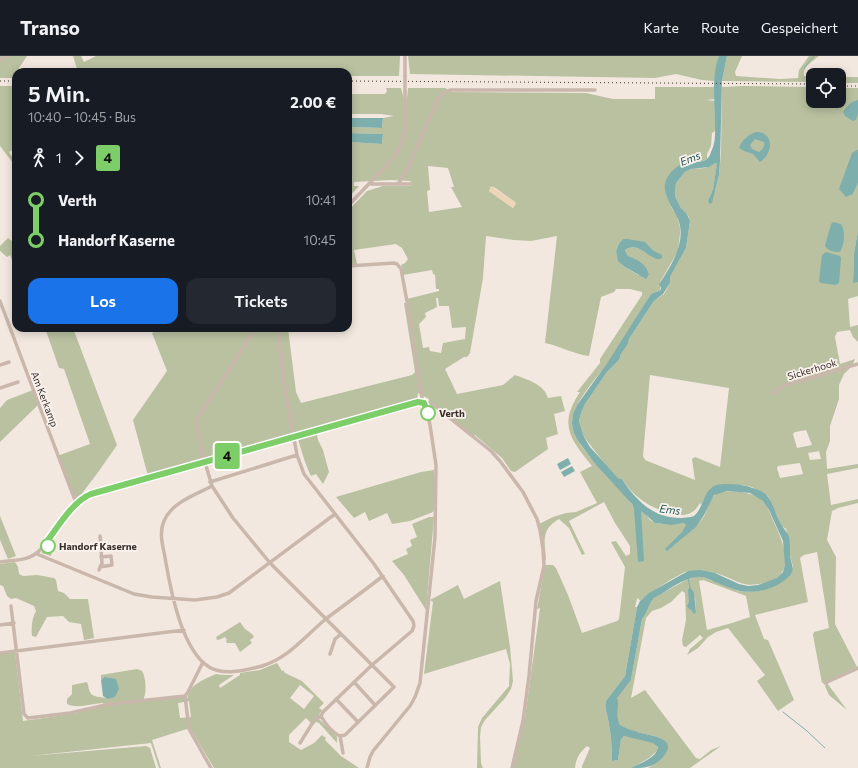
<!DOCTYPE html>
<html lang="de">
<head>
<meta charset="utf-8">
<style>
	body { margin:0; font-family:Commissioner,sans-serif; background:#242831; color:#f1f3f6; height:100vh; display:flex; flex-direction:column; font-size:15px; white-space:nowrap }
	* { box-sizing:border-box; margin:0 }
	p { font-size:13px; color:#9ea1a6 }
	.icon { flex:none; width:22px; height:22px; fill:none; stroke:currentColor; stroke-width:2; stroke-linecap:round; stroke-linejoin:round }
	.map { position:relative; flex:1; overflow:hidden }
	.details { position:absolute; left:12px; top:12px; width:340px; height:264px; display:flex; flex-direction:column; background:#171b24; border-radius:12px; box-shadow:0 2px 10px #0003 }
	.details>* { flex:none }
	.badge { padding:0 8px; border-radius:3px; font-size:14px; line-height:26px }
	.buttons { position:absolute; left:806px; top:12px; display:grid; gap:8px }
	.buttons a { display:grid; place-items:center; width:40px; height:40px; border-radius:8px; background:#171b24; box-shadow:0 2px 10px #0003; font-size:20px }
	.map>.badge { position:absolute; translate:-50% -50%; box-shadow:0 0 0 2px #fff }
	.legs { display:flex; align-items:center; gap:6px; height:44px; padding:0 16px; font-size:13px }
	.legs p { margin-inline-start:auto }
	.headline { display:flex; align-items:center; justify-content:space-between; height:68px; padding:0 16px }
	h1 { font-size:22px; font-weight:600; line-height:30px }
	.action { display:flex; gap:8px; margin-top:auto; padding:8px 16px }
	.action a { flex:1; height:46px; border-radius:12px; background:#1a73e8; color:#fff; font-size:16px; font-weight:600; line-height:46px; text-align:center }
	.action a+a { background:#242831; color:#f1f3f6 }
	ul { padding:0 16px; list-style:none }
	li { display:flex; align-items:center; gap:14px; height:40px; font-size:15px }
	li i { display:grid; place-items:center; width:6px; height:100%; margin:0 5px; background:currentColor }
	li i::after { content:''; width:10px; height:10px; margin:-5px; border:3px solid; border-radius:50%; background:#171b24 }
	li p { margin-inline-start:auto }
	li:first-child i { background:linear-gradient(#0000 50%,currentColor 0) }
	li:last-child i { background:linear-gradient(currentColor 50%,#0000 0) }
	header { display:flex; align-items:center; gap:24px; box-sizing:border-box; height:56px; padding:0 20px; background:#171b24; border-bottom:1px solid #363941 }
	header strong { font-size:19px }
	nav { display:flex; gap:22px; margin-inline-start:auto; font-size:14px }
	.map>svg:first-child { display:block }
	.green { fill:#b9c1a0; fill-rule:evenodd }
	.sand { fill:#ecd5b8 }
	.water { fill:#7fafac; fill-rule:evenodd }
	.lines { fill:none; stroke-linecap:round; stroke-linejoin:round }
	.stream { stroke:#7fafac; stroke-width:1 }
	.minor { stroke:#cab7ac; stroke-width:3.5 }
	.rail { stroke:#392e2a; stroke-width:1; stroke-dasharray:1 3; stroke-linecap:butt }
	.minor-bridge { stroke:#cab7ac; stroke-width:3.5 }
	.line-1-casing { stroke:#fff; stroke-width:9 }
	.line-1 { stroke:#7dce69; stroke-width:6 }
	.stop-1-dot { fill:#fff; stroke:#7dce69; stroke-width:2 }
	.labels { text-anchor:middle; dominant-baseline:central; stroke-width:3.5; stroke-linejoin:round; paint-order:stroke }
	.street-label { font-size:10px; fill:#392e2a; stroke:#faf2ec }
	.stop-label { font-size:10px; font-weight:bold; fill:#392e2a; stroke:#faf2ec; text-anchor:start }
	.water-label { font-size:11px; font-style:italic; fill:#215958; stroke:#faf2ec }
</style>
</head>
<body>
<header>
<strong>Transo</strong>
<nav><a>Karte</a><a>Route</a><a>Gespeichert</a></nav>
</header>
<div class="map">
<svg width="858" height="712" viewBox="0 0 858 712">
	<rect width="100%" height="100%" fill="#f2e8e0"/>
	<!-- green -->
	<path class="green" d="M0,0H27L19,12L20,14L42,13L75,15L77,13L73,0H81L84,6L96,0H400L399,20H348V16H16V22H0Z
		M408,0H719L714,25L702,24L676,18L655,22L410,18Z
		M727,0H742L735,16L736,20L780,23L798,22L799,14L809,0H819C813,5 802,11 804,20H813V26L722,25Z
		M839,21H858V27H839Z
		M0,30H16V92L9,96L16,107V111L0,90Z
		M743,30L813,31V45H839V32H858V93L856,94L853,138L858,127V175L854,197L853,226H858V240L848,243L850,271L858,269V286L853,281L850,274L837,276L835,281L840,308L855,303L852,310L844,318L839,329V343L830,370V385L826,396L827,413L858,408V412L827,418L831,449L858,443V447L838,452L832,455L827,484L836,501L835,568L857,611L822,627L813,579L814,576L829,572L817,496L804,499L800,502L808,546L755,559L764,583L768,584L794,644L778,655L757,625L765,619L728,572L716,576L708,581L698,592L687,599L690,593L703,582L700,579L686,591L683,590L682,584L686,564L685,537L682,535L671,546L661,552L652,555L646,562L631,642L645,634L696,702L700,703L711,694L721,690L690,712H648C654,709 658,705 662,700C681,681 645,679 634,675C630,674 625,671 620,669C615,658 620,650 616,642L631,624L642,563C648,557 648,548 654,542L686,524L700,520L739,535L747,536L760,535L793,511L790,499V489L786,473L781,469L768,440L752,431L742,429L711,432L701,449L700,447C698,450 696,454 692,456C687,460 680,459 674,458C653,454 634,442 622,423L618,422L605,408L584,381L579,365L581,357L585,348L607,316L619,304L621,298L628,288L629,283L654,245L664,238L670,227V221L686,192L690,165L688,159L681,152L675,140L676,127L685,116L691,113L705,112L717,107V110L713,133L708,145L715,135L719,119L721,97L722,31ZM650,319L729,332L720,411L695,401L692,403L695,424L645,404L643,400ZM806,374L812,389L797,392L793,378L795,376ZM819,395L821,403L810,404L808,397ZM800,407L803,418L780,422L777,412L778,410ZM703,524L746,540L750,561L732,567L707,574L699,525ZM689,537L695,542L696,556L691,554Z
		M655,31H714L715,43L707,44L715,45V75L712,77L711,90L707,98V103L703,105H697L665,132L672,153L677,160L680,172V178L678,195L660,226V235L655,236L651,238C637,261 623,286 608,307C598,320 576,344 573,360C571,372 575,381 582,391C591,402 599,413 609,423C618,433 630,441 634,453L640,456L641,455C645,457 647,461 650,464C661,471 672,467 685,467L686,469C684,477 677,479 674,489C684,479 697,472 704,460C708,453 710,440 718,437C729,433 753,436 762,444C767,448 769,456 772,462C778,475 792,503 782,516C779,522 773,525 767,526C741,534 738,523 715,517C711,516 705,516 700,516C697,516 692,515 688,515C681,516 645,540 640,545L638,542L637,543L635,551H637L625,620L606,645C604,651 607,657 608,663C611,677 612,691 612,705L618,704L621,682L624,680L642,683L657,688L658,694L649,702L631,712H582V710L590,692L587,690C580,696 576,702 575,712H512L525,662L540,552L537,553L545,509H553L556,512L568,539L582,577L617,565L619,563L625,511L611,486L616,485L626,500L630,498V490L615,467L604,446L569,465L585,498L582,499L569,472L559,463C540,474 545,485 546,504L544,503L539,468L553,461L566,457L576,456L597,447L580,416L592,410C570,383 558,369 580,336H577L600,307V303L642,239V236L630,233H616L614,236L601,241L589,300C573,298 560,290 545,287L557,180L531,185L514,184L486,180L483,222L470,297L467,301H464L445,313L457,338L503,329L515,319C528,324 544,328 548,342L561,340L565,355L554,358L558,378L546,382L548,393L515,416L511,415L502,402L475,379L472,381L429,347V343L418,337L417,344L316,374L318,384L323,394L329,416L323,428L316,418L311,420C305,408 302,396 298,383L295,385H291L201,410V404L148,420L133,364L167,315L152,277L162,272H288L296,336L301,347L412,319L415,316L404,247H408L407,243L439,235V233H436L435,219L433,218L432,214L403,219L401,209L405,207L408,203L402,192L396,188L354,194L357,208H348V155L367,135L383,130H411L412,128L410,125L390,124L354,126V130H359L348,142V86L382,88L383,78L348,77V71L382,72L383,62L394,60L381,58H348V38H385L387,35L386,32H401L406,51L408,32H445L452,36L586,37L613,43H655ZM428,110L448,112L454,131H451L462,151L429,156L427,135L430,134ZM491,131H494L515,146L513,152L489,135ZM623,183L650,191L654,195L657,202C644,200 639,185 625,194L628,200C637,204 645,208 649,218L638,219L625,211L619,205L616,195L619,187ZM436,242H438L439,250H449L452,272L466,271L465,283L443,287L441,297L430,295L429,291L423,292L419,268L426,261L425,257L437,251Z
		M16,180V223C12,214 15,208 10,199L7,201L0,195V190L8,182L12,185Z
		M45,272H73L117,389L99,415L77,444L74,441L57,400L90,388L64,313L59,312Z
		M33,334L38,349L0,386V352L7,344Z
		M434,414V453L433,456L410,465L392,468L387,457L369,465L365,456L354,462L336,441L421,416Z
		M0,460L16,500L8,503L0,484Z
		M429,461H434L426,554L404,519L392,505L408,498L406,493L412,490L410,484L417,481L412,468Z
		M44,491L49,492L52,495L51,500L42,497V494Z
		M15,506L18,511L19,518L23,520L37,519L54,522L56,524L58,535L64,537L70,543H88L94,582L84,584L81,568L69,566L63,560L47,561L36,581L32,580C31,571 32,562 36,555L34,550L16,542L11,543L7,540L3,530L0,529V508Z
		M500,525L510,591L513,625L511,633L506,641L485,664L481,671L480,681L481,707L483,712H477L478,671L482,662L509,630L510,608L506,593L424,618L433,546L430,544L458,529L464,543Z
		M240,566L245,573L252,578L254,581L250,584L252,587L240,596L235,587H227L226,585L227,584L225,581L221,583L217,584L216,581Z
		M15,596L23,665L78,657L81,654L105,648L102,647C91,648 77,653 67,648V643L72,638V629L87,626C89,630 88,633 90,636C92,642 102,640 107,643L104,621L101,624V619L137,613L142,615C146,621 147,638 143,644L184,640V646L178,647L180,662L191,661L189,645L187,646C187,629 203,624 216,618L223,619H234L219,629L220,632L240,619V617L260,614L277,607L282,615L283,614L285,617L302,625L324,647L319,652L322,654L319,659V663L337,681V687L319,667L316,666L313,669L306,662L289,679V686L301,694L314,687L322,679L326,682L325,684L341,700L359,712H214L190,672L152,684L161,712H159L151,687L30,700L146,690L150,692L156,712H0V598ZM300,629L314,640L304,653L290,642Z
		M827,627L847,654L829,639L825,630Z"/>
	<!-- sand -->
	<path class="sand" d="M491,130L515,146L516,148L513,152L489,135Z"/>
	<!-- water -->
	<path class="water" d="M719,0H727L722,25L720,106L719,119L712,147L710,148L708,145L713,133L717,108L716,107L709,111L691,113L685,116L676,127L675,140L681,152L687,158L690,165L686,192L670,221V227L663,238L654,245L629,283L628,288L621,298L619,304L607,316L585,348L581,357L579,365L584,381L590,391L618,422L622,423C636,445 655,463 682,462C687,461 693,462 696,458C703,450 705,434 714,430C726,425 761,430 768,441C774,449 776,460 781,468C787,478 790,477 790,490C790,493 790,496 790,499C791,509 797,515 786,523C775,533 755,538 740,535C732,533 723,529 715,526C710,524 703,520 698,521C682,522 668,535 654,542C648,548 648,557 642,563L631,624L617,642C620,650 615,658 620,669C625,671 630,674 635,675C646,680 681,680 663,701C653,712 645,712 631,712C640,707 657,702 658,691L653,687L624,680L621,683L618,704L612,705C612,691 611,677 608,663C607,657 604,651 606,645L625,620L637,551L640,545L649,537L688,515L700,514L715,517L739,528L748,530L758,529L777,522L783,516L785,509L783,485L769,454L763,445L750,437L727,435L714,439L704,459L696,471L667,495L665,493L682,476L686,469L684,467L671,469L655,467L641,455L644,505L638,506L634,453L632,448L596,409L578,385L574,377L572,368L573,358L577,349L608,306L651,238L655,236L660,235L661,232L659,228C672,209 689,182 676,159C672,152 663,136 665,128C667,117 678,108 688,106C693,105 699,106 703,105C707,104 710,100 711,96C716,86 715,77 715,66C715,45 711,21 719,0Z
		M858,44V57L856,64L853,65L845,60L843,56C848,49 850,46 858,44Z
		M348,62H383L382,72L348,71Z
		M756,76C775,76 773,98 760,106L753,98L744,95L739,92C741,85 749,78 756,76ZM755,83L764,86C765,90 763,94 759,96L752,93L750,89Z
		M348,77L383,78L382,88L348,86Z
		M858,93V127L853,138L846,141L839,133L852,97Z
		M833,166L841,168C846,175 844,189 840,196C834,196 828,195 825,190L831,168Z
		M858,175V226L853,227L854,197Z
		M623,183H627L645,186L654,195L662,199V202L660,203C658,203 656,203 654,202C643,197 637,186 625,194L628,200C638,204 645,207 649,218L646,223L625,211L618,205L616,195L619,187Z
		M826,196L840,200L841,202L839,227L836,229L821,227L819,225L822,199Z
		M568,402L571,408L560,414L557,408Z
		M572,410L575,415L564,421L561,416Z
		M690,531L694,537L696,556L694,558L691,554L689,553L687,550L689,546L688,534Z
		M104,621L116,623L119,633L115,641L107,643L103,640L101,624Z"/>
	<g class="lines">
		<!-- stream -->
		<path class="stream" d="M804,12L814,0
			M688,522L690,531
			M783,656L807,675L825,692"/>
		<!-- minor -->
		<path class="minor" d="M0,4L7,0
			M405,20V0
			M370,128H411
			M398,128L407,114L437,45L442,38L450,34H595
			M348,150L395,100C409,79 405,60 405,36
			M348,210L394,207L397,208L401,213L411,267L418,320L423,347L426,351L430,369L436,409L435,481L420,627L415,641L410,650L373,695L370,701L367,712
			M0,245L68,426L75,444L77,447
			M256,272L196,364L202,396L212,430L233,462L270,507L394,631L345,679L340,680C333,677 325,668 321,660L323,656L372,609L412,575L414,570L413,565L374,508L304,418L297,399L285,334L278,272
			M0,309L9,306
			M0,332L18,326
			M773,337L783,330L858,308
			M210,426L297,399
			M212,430C195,439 172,446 164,465C158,478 164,493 166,507C171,536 182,594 209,611C224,620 246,614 262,610C289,602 306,579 327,562C346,548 365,534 383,520
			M37,498L134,538L152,541L195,544L217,541L229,537L335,458
			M0,506C14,504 30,505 40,494L73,451L81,443L91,438L418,346L429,347L436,351L491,395L500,405L523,436L537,463L540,474L543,493L544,510L536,545L529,620L523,665L512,712
			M100,511L112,509L111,500L101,501
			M99,514L102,507L100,480
			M11,550L24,658L28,662L70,657L110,648L185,640L188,636L203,606
			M0,569L14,567
			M0,597L184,574
			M330,598L335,583L341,578
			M354,626L375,649
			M825,627L858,612
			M185,640L189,673L211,712
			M336,643L358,666
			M340,680L343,697
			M300,687L315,663L321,660"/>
		<!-- rail -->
		<path class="rail" d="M0,25H16
			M348,25L813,28
			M839,30H858"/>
		<!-- minor-bridge -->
		<path class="minor-bridge" d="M405,36V20"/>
	</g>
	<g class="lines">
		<!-- line-1 casing -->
		<g class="line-1-casing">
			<path id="line-1" d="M48,490L45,488C58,471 72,446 91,438L418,346L424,347L428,357"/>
		</g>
		<!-- line-1 -->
		<use href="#line-1" class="line-1"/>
	</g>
	<!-- markers -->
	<g class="stop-1-dot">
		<circle cx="428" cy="357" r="7"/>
		<circle cx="48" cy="490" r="7"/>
	</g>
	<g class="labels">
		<!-- street labels -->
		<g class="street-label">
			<text transform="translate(812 313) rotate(-17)">Sickerhook</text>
			<text transform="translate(45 343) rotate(69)">Am Kerkamp</text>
		</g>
		<!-- stop labels -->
		<g class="stop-label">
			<text x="439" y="357">Verth</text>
			<text x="59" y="490">Handorf Kaserne</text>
		</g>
		<!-- water labels -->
		<g class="water-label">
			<text transform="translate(690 102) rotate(-21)">Ems</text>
			<text transform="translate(670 453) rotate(7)">Ems</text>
		</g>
	</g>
</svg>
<div class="buttons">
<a><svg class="icon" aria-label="locate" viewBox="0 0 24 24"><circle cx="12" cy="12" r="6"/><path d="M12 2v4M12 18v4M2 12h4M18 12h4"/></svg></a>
</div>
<b class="badge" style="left:227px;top:400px;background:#7dce69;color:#111">4</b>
<section class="details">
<div class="headline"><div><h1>5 Min.</h1><p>10:40 – 10:45 · Bus</p></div><b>2.00 €</b></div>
<div class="legs"><svg class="icon" aria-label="walk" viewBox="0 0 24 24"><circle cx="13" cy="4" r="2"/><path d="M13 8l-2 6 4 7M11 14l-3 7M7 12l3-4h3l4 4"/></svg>1<svg class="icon" aria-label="forward" viewBox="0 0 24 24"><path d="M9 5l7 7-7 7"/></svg><b class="badge" style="background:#7dce69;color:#111">4</b></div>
<ul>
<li><i style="color:#7dce69"></i><b>Verth</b><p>10:41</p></li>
<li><i style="color:#7dce69"></i><b>Handorf Kaserne</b><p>10:45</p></li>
</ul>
<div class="action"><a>Los</a><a>Tickets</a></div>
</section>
</div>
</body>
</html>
